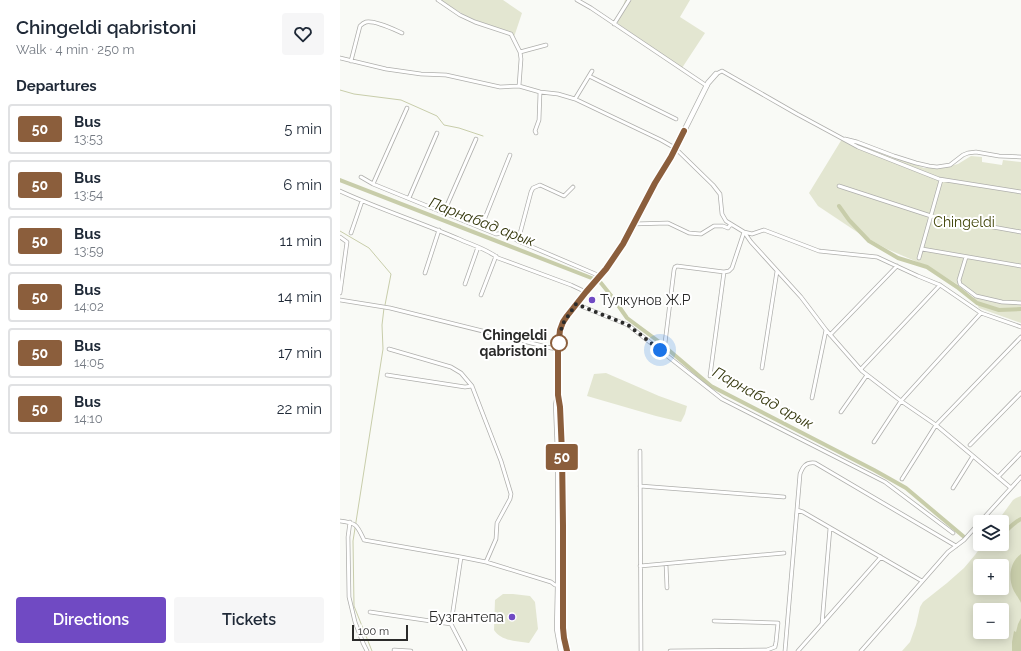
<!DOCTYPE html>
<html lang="en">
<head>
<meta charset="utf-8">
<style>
	body { margin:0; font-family:Raleway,sans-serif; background:#f6f6f7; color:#1f2937; height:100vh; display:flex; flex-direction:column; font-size:15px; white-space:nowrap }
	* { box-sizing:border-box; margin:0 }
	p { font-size:13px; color:#747a83 }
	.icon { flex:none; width:22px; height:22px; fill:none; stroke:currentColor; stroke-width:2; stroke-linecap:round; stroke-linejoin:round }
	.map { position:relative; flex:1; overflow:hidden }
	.details { display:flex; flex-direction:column; background:#fff; width:340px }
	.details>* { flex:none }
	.badge { padding:0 8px; border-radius:3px; font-size:14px; line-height:26px }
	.tools { position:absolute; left:633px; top:515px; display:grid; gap:8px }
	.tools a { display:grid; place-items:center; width:36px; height:36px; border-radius:4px; background:#fff; box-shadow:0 2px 10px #0003; font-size:20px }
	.scale { position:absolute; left:12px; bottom:10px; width:56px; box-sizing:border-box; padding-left:4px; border:2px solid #2b2b2a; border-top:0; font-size:11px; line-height:14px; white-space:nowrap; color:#2b2b2a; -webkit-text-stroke:3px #fff; paint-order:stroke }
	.you { position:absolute; width:20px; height:20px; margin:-10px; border:3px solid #fff; border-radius:50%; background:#1a73e8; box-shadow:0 0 0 6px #1a73e833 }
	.map>.badge { position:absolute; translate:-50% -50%; box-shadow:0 0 0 2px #fff }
	h2 { padding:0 16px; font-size:15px; line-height:36px }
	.round { display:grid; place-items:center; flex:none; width:42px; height:42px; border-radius:4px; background:#f6f6f7 }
	.overview { display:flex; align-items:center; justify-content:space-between; height:68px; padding:0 16px }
	h1 { font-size:19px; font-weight:600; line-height:30px }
	.button { display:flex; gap:8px; margin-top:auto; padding:8px 16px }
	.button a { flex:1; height:46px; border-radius:4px; background:#704ac3; color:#fff; font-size:16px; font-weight:600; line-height:46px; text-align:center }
	.button a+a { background:#f6f6f7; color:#1f2937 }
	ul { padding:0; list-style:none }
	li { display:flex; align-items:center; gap:12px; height:50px; margin:0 8px 6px; padding:0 8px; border:2px solid #e0e1e3; border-radius:4px }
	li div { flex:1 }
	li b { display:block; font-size:15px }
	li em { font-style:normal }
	li .badge { min-width:44px; font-weight:700; text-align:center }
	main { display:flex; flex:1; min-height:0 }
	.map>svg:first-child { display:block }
	.green { fill:#e3e6d1; fill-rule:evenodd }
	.water { fill:#c8cdaa }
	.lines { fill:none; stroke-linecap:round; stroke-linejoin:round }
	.stream { stroke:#c8cdaa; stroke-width:1 }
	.canal { stroke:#c8cdaa; stroke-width:4 }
	.street-casing { stroke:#afafac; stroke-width:4.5 }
	.secondary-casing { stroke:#afafac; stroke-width:6 }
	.street { stroke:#fff; stroke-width:3 }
	.secondary { stroke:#fff; stroke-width:4.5 }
	.line-casing { stroke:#fff; stroke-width:9 }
	.line { stroke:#8b5e3c; stroke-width:6 }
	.walk { stroke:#2b2b2a; stroke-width:4; stroke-dasharray:0 7.2 }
	.poi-dot { fill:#704ac3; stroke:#fff; stroke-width:1.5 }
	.stop-dot { fill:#fff; stroke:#8b5e3c; stroke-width:2 }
	.labels { text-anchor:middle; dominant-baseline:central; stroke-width:4; stroke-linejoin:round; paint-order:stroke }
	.park-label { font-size:14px; fill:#3f4306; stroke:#fff }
	.poi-label { font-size:14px; fill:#2b2b2a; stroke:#fff; text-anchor:start }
	.stop-label { font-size:14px; font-weight:bold; fill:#2b2b2a; stroke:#fff; text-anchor:end }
	.water-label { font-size:15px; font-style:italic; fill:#33360b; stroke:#fff }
</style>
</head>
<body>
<main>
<section class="details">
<div class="overview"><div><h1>Chingeldi qabristoni</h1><p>Walk · 4 min · 250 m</p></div><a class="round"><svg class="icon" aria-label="heart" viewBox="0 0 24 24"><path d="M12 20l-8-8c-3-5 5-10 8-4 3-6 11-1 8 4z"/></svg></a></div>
<h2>Departures</h2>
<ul>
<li><span class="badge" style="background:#8b5e3c;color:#fff">50</span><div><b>Bus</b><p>13:53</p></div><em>5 min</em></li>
<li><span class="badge" style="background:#8b5e3c;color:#fff">50</span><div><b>Bus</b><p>13:54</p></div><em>6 min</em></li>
<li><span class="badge" style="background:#8b5e3c;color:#fff">50</span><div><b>Bus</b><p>13:59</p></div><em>11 min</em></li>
<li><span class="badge" style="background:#8b5e3c;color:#fff">50</span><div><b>Bus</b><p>14:02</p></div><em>14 min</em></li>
<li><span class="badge" style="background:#8b5e3c;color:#fff">50</span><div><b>Bus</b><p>14:05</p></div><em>17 min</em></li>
<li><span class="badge" style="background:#8b5e3c;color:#fff">50</span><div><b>Bus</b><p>14:10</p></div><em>22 min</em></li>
</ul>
<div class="button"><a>Directions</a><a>Tickets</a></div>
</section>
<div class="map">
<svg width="681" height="651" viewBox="0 0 681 651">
	<rect width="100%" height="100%" fill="#f9faf6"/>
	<!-- green -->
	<path class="green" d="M100,0H163L182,13L174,37L126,16Z
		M285,0H350L340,17L365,33L342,68L277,23Z
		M502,139L516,143L584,168H602L618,164L631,156L642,157V162L662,165L663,160L681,162V323L639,308L631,293L596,271L575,261L547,249L520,234L478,206L469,193Z
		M266,373L319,396L347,406L345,414L341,422L316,416L247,396L254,374Z
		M681,496V651H562L570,642L576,625L580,607L583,602L607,583L624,568L635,555L643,544H662V522H657L673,500L676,498ZM640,566H662V588H640ZM640,610H662V632H640Z
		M163,594H173L190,596L195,602L198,629L189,643C176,641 161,641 154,630L155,600Z"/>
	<!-- water -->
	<path class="water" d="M681,554V603C679,598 675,594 673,589C668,577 670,562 681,554Z
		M681,618V651H672V642L674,631L676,632L678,624Z"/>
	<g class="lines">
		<!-- stream -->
		<path class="stream" d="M0,90L14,94L61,100L97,116L104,125L119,128L143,136
			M0,231L29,248L51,274L45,305
			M32,651L14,606L13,541L43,349L42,325L44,308"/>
		<!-- canal -->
		<path class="canal" d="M0,180L254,279L261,283L273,298L287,318L318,341L371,386L534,470L566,488L623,536
			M499,206L509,220L529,241L558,258L587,267L617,287L637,303L659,310L681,309
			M662,535C668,529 673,523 681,519"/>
		<!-- street casing -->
		<g class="street-casing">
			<path id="street" d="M98,0L120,15L135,22L171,34L180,52L181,59L179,86
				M237,0L251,8L367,86
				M274,24L289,0
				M180,52L206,45
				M0,58L46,69L81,74L106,75L160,87L179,86L200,92L218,94L235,99L321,140L335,148L373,185L380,194L382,214L386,221L404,232L411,242L461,297L486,330L522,371L561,401L596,425L633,456L613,488
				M11,61L20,26C22,24 23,23 26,22C35,20 53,29 62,33
				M376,74L382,71L457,114L518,147L599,179L681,192
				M249,76L336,119
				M235,99L252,71
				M196,133L195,131L199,120L200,92
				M505,139L517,142L554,156L576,163L589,166L597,167L610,165L623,155L628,153L636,152L659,156L681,157
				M21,177L33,184L156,234L166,233L178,241L260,276
				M33,184L67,108
				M499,186L591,216L681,232
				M0,191C39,209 80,222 119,239C132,245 147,249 158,258L231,285L246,292
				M69,198L97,133
				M104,212L136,139
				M293,224L328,223L349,233L361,234L374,226H383L388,228L391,224
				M141,228L170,155
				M11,233L22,201
				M0,237L7,242L0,293
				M178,241L191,192L193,188L200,185L224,196L233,187
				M582,249L681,266
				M626,257L619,280L620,284L636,296L662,302L681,303
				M579,258L601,180
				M85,273L99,230
				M125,284L138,247
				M141,295L156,256
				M0,300L50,308L211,348L218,349
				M236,304L288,325L382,399L545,482L613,533
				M490,335L557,266
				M325,343L334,270L335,267L337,266L384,272
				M49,349L111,367L121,373L132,386L161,461L171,494L170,499L157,523L156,539L146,562
				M422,368L437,271
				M521,369L600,285
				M47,375L125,387L132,386
				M370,376L384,272L389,271L392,268L404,232L412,234L424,230L479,251L537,257L578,276L600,285L641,313L681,327
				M472,398L486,330
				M501,412L527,375
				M534,442L561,401L641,313
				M630,445L681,393
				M300,451L301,651
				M633,456L671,488
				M658,477L681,453
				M562,479L596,425L681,337
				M300,486L444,497
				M457,510L463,512L582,581
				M0,521C17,523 17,525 24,540L121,557L146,562L211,582L215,585H219
				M10,522L8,537L9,597L15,622L23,643L27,651
				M640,522L681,477
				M121,557L111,624L125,651
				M326,564L327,588
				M300,566L444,553
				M30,612L111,624
				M482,624L490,528
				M54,650L71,651
				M330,651L427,650L435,647L436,642L438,623L374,621
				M445,651L460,474C463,466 466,462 475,463L616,546
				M458,651L541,557
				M521,651L608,552L624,540L640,522"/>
		</g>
		<!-- secondary casing -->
		<g class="secondary-casing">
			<path id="secondary" d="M219,398C223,422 222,451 222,475C223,526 222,577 223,628L224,643L227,651
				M221,651L217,629L218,585V453L216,405L218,395V349L222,325L236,304L266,269L283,244L315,183L331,157L368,83L376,74"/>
		</g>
		<!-- street -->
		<use href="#street" class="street"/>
		<!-- secondary -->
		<use href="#secondary" class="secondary"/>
	</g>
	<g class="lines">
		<!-- line casing -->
		<g class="line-casing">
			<path id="line" d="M227,651L224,638L223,628V526L222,453L220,407L218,395V348L220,330L223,322L227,316L246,292L266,269L283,244L315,183L331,157L344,131"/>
		</g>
		<!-- line -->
		<use href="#line" class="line"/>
		<!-- walk -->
		<path class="walk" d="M219,343L222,325L236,304L288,325L320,350"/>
	</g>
	<!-- markers -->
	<g class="poi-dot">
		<circle cx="252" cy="300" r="4"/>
		<circle cx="172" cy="617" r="4"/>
	</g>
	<circle class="stop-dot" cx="219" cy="343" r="8"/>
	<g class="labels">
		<!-- park labels -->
		<g class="park-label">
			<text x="624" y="222">Chingeldi</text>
		</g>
		<!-- poi labels -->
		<g class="poi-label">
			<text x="260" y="300">Тулкунов Ж.Р</text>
			<text x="164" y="617" text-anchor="end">Бузгантепа</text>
		</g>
		<!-- stop labels -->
		<g class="stop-label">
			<text x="207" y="335">Chingeldi<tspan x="207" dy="16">qabristoni</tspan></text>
		</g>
		<!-- water labels -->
		<g class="water-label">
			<text transform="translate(142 222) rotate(21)">Парнабад арык</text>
			<text transform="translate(423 398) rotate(29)">Парнабад арык</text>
		</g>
	</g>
</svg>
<div class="tools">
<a><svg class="icon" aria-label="layers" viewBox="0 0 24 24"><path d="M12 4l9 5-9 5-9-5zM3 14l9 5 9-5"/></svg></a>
<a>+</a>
<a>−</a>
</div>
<div class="scale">100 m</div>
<div class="you" style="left:320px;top:350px"></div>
<b class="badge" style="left:222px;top:457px;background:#8b5e3c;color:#fff">50</b>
</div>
</main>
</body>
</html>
